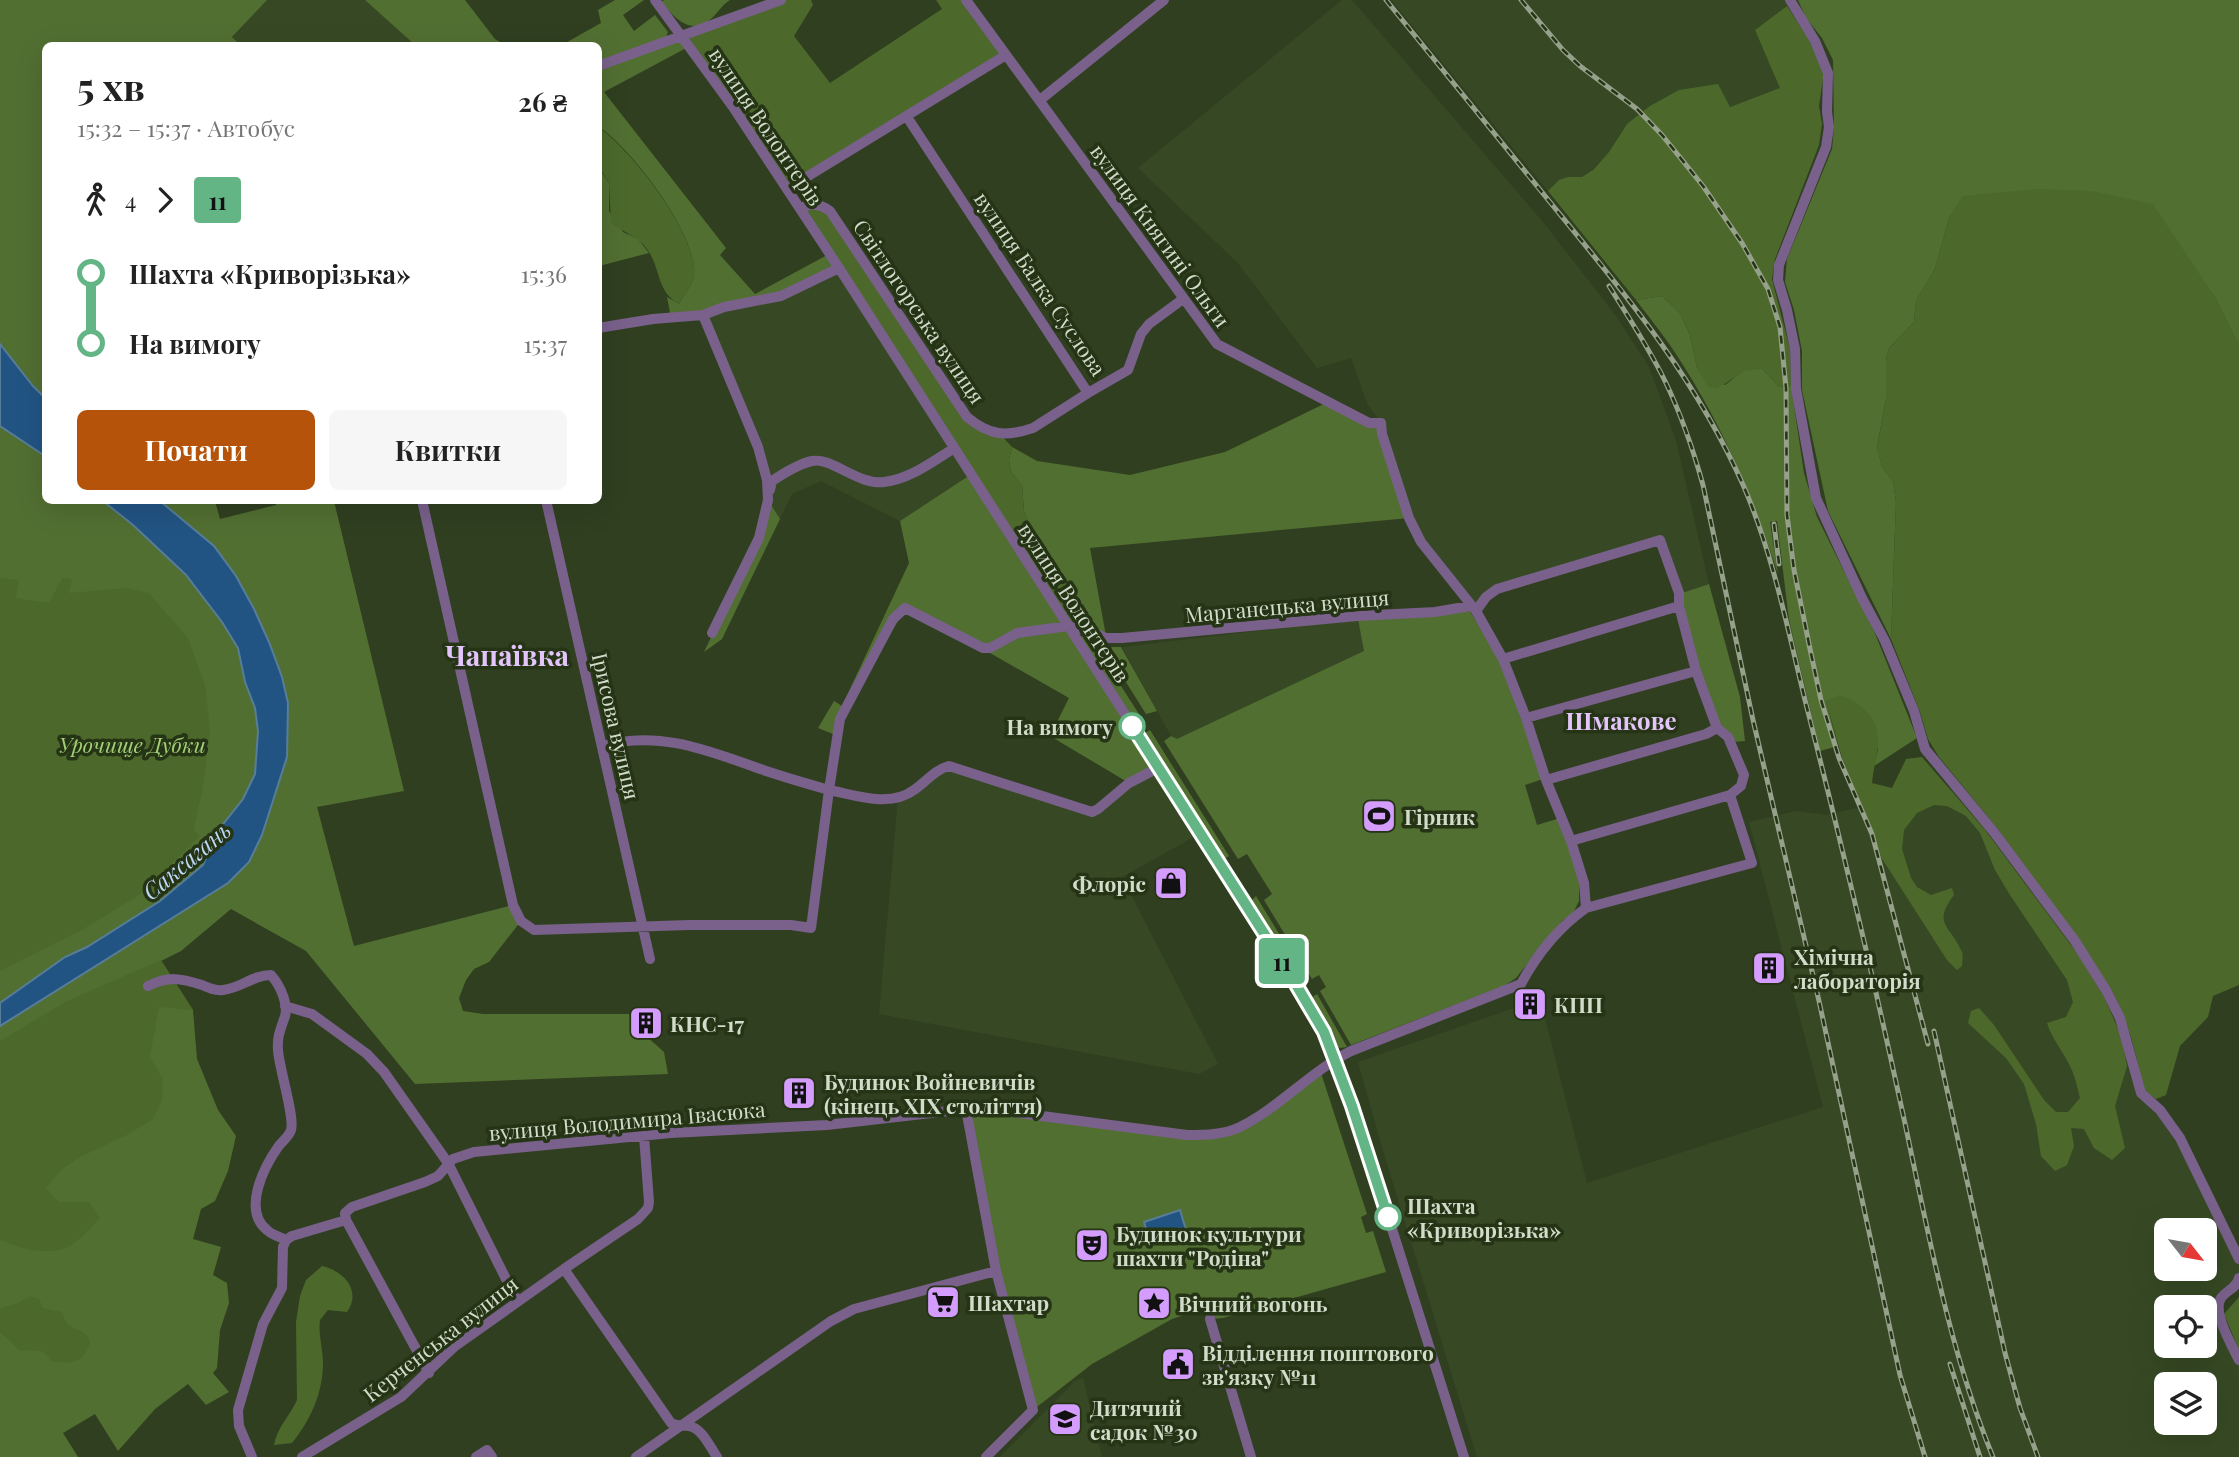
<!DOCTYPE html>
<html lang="uk">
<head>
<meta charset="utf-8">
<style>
	body { margin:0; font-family:"Playfair Display",serif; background:#f6f6f6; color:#222; height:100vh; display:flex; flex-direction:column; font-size:26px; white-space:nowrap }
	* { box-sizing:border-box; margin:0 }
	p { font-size:23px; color:#767676 }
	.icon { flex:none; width:38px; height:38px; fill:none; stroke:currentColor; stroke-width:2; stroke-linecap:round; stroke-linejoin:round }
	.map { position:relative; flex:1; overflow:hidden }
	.side { position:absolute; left:42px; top:42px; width:560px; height:462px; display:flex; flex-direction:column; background:#fff; border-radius:10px; box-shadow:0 7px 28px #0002 }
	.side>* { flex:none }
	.badge { padding:0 14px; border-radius:5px; font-size:24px; line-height:46px }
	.needle { width:46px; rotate:121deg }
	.tools { position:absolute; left:2154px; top:1218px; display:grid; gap:14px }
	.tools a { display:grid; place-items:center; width:63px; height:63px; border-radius:10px; background:#fff; box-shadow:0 7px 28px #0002; font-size:35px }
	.map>.badge { position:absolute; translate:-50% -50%; box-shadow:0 0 0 4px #fff }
	.legs { display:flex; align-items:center; gap:10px; height:77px; padding:0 35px; font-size:23px }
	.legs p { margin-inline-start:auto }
	.summary { display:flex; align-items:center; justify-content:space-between; height:119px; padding:0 35px }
	h1 { font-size:38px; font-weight:700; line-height:52px }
	.primary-button { display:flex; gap:14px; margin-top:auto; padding:14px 35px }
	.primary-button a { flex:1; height:80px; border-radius:10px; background:#b45309; color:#fff; font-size:28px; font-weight:700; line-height:80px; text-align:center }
	.primary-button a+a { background:#f6f6f6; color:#222 }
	ul { padding:0 35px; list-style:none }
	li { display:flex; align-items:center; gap:24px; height:70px; font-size:26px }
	li i { display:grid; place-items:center; width:10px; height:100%; margin:0 9px; background:currentColor }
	li i::after { content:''; width:18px; height:18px; margin:-9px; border:5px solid; border-radius:50%; background:#fff }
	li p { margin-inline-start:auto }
	li:first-child i { background:linear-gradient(#0000 50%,currentColor 0) }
	li:last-child i { background:linear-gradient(currentColor 50%,#0000 0) }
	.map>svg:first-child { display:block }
	.built { fill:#374924; fill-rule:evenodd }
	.green { fill:#526f32 }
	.forest { fill:#4c692b }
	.water { fill:#225483; stroke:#577d98; stroke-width:2 }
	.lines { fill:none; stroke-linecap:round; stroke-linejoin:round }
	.minor { stroke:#79618b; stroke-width:10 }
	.rail-casing { stroke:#95a18a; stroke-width:5 }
	.rail { stroke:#263416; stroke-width:2.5; stroke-dasharray:8; stroke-linecap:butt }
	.line-1-casing { stroke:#fff; stroke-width:16 }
	.line-1 { stroke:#64b586; stroke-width:10 }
	.stop-1-dot { fill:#fff; stroke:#64b586; stroke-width:3.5 }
	.labels { text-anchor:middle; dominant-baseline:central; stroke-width:7; stroke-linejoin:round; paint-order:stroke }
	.street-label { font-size:21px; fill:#d2dcca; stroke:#263416 }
	.stop-label { font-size:21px; font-weight:bold; fill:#d2dcca; stroke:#263416; text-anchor:end }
	.park-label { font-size:21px; font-style:italic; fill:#a3cf76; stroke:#263416 }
	.poi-label { font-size:21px; font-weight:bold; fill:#d2dcca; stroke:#263416; text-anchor:start }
	.water-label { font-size:23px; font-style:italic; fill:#bed9f6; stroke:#263416 }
	.quarter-label { font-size:24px; font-weight:bold; fill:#e3c5fb; stroke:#263416 }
	.district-label { font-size:28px; font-weight:bold; fill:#e3c5fb; stroke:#263416 }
</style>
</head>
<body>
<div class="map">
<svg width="2239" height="1457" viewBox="0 0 2239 1457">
	<rect width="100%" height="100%" fill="#303f20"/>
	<!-- built -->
	<path class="built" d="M267,0H365L415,45L240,46L232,38Z
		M1342,0H1352L1543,222L1616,316L1649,367L1676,440L1709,584L1682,593L1663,538L1493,587L1476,604L1421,542L1381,423L1367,403L1351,358L1317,368L1238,263L1138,168Z
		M1391,0H1785L1787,6L1755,30L1781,88L1729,107L1627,124L1609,152L1594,168L1582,177H1568L1560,180L1548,191Z
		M839,268L970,475L900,521L821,481L792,494L780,519L768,500L767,480L703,315Z
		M1358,619L1365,651L1177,740L1171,736L1122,647Z
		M940,768L1092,812L1158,768L1201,833L1122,877L1218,1064L1199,1074L879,1014L898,798Z
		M1956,785L2075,941L2127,1039L2160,1110L2239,1259V1278L2217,1310L2239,1360V1457H1477L1381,1144L1358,1062L1540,999L1587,1183L1823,1107L1749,822L1796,811L1826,815ZM2166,1230H2205V1269H2166ZM2166,1307H2205V1346H2166ZM2166,1384H2205V1423H2166Z
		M1083,1378L1102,1457H1000L1075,1381Z"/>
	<!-- green -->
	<path class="green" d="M0,0H267L232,37L240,45L46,46L45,398L33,386L0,344Z
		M365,0H465L495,39L505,45H415Z
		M615,0H644L623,15L634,31L655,15L668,32L666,37L599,61L598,46H560L601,23L598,10Z
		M664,0H730C723,4 719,11 714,16C692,38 676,19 661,2Z
		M1798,0H2239V346L2213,294L1950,215L1935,269L1916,301L1914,322L1889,348L1886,360V399L1877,447L1882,467L1893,481L1896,502L1891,639L1828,511L1802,390V351L1794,310L1785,282L1787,259L1832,149L1834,128L1833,60L1822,38L1806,18Z
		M682,37L690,46L604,92L726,248L720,255L755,294L829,254L839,268L808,285L671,318L667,297L679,304C683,296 693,284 694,275C698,235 631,148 599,127L598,66Z
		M598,166L609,184V211L623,232L638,239L649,253L599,266Z
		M1662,296L1680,313L1690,335L1697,368L1725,385L1744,370L1762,368L1779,387L1791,386L1804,473L1817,517L1874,631L1917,738L1874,766L1878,749L1826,701L1838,746L1820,751L1789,620L1777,521L1770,522L1778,574C1754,501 1725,431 1683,365C1669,342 1652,321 1636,300Z
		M1330,401L1381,423L1409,518L1090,548L1106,636L1090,631L1071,586L1037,545L1024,511L1022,486L1011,472L1009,460L1012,447L1037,461L1130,475L1225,452Z
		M0,426L45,456L46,500L103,501L133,525L198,588L216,613L256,658L260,789L195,903L228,883L249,862L262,835L287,757L288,703L269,642L254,609L214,546L160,501H215L220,519L276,505V501H334L404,791L317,807L354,946L513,905L521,921L489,962L474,969L466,980L459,998L463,1011L483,1014H636L645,1035L664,1052L668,1074L415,1084L306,951L231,909L181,951L161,961L193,1010L197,1059L218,1110L236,1136L228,1171L215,1201L201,1209L193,1239L221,1247L213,1275L227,1283L229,1303L220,1330L217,1368L213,1373L229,1392L206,1405L188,1384L155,1409L118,1451L95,1414L63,1433L78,1457H0Z
		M970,475L1158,768L1129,783L1050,736L1069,698L983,649L905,609L840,719L838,736L818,728L834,701L842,706L909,563L900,521Z
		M768,500L780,519L722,639L704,652L759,538Z
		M1709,584L1740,697L1745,741L1732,742C1706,710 1684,634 1682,593Z
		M1469,610L1500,660L1543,779L1525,785L1537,825L1557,819L1568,845L1579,883V901L1573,913L1562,921L1516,978L1504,986L1351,1045L1320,991L1326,987L1319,975L1312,979L1264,900L1272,894L1247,854L1238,859L1164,741L1171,736L1177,739L1364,651L1358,619Z
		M1083,635H1088L1139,714L1129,715L1080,638Z
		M1104,647H1121L1157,711L1146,714Z
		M1150,730L1229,856L1221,861L1142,735Z
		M1256,896L1308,981L1303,984L1300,983L1251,904V901Z
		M1317,994L1347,1047L1340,1048C1332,1043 1317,1008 1311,998Z
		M1320,1070L1367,1214L1361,1217L1366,1233L1373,1231L1386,1272L1223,1318L1210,1319L1202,1313L1193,1312L1172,1319L1092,1364L1033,1410L996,1271L966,1109L1187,1135L1238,1128Z"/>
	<!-- forest -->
	<path class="forest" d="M781,0H811L813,5L794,36L830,83L942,9L936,0H966L1006,55L787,189L682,37Z
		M1787,6L1808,38L1824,72L1819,106L1822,124L1819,145L1775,259L1772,279L1790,349L1791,386L1779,387L1762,368L1744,371L1717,389L1708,387L1697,368L1690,335L1680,313L1662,296L1636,300L1548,191L1559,180L1568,177H1582L1594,169L1609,152L1627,124L1650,106L1679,90L1718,84L1730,107L1780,88L1755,30Z
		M598,127C630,148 698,235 694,275C693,284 683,296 679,304C656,291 661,268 647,249C639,237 623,232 611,223L609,184L599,166Z
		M2036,189L2092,191L2153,204L2213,294L2239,346V985L2213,996L2208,1017L2180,1046L2166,1095L2156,1099L2144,1090C2136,1054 2129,1023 2112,991L1997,828L1939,757L1928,739L1920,712L1891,639L1896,502L1893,481L1882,467L1877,448L1886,399V360L1889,348L1914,322L1916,301L1935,269L1950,215L1963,196Z
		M802,207H824L967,417L1000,434L1012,447L1009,460L1011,472L1022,486L1024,511L1037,545L1085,607L1090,631L1068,626Z
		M0,578L19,580L16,598L49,603L62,578L72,579L69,593L126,588L149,593L188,638L205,685L210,730L203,787L194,828L199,837L139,895L82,930L0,971Z
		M1839,695C1847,697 1852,700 1859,705C1890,728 1875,751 1872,783L1892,788L1906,759L1922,757L1985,830L2079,956L2104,997L2122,1038L2127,1066L2115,1106L2125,1148L2112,1160L2094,1148L2084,1129L2071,1128L2074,1146L2067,1165L2055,1171L2041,1156L2036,1124L2024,1084L2006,1058L1968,1023L1971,1011L1979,1008L1994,1025L2044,1100L2056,1112H2068L2080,1098C2077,1086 2075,1075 2069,1064C2062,1050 2052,1039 2047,1023L2066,1017L2073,1002L2067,980L2010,895L1995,870L1980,833L1966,816L1947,806L1934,805L1917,813L1904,830L1902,849L1911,878L1917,887L1931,895L1952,888L1954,895C1932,924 1950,925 1961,950C1964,954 1962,961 1962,966L1957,970L1947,960L1881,857L1874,834L1842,758L1826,701Z
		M161,960L193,1010L159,1007L150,1057L163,1079L162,1101L153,1119L127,1135L78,1158L60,1171L46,1188L59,1202H89L100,1218C92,1226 84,1235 76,1242C55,1259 22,1249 0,1240V1041L67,1001Z
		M322,1266C344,1271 362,1291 347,1312L328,1310L320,1320C318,1334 323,1349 323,1363C323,1393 310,1421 292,1443L274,1445C277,1427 290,1416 297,1400L296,1322L300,1296L306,1280Z
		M30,1296L39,1299L43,1308L62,1312C64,1315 64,1319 66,1322C73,1332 107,1332 79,1360L67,1363L51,1361C43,1346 34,1352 19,1350L0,1332V1308L16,1304Z
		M2239,1297V1350L2224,1314Z"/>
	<!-- water -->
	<path class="water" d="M0,344L33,386L45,398V456L0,426Z
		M103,501H160L214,546L236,576L254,609L269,642L282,677L288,703L287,757L262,835L249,862L228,883L0,1026V1003L65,957L87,947L160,901L203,865L220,828L243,799L255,774L258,731L255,708L245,682L238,648L222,622L186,575L133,525Z
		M1180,1210L1186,1230L1150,1241L1144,1222Z"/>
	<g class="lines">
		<!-- minor -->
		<path class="minor" d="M655,0L733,107L839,268L1201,833L1324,1032L1369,1156L1464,1457
			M1790,0L1815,41L1828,73L1827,112L1829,127L1826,147L1779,265L1778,280L1787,310L1795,349L1796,389L1816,498L1862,598L1885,641L1914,711L1925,749L1993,831L2075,941L2107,992L2120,1018L2141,1093L2160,1110L2180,1138L2239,1259
			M598,66L781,0
			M1040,100L1164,0
			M907,117L1088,393L1128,370L1141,334L1149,324L1183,299
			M787,189L1006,55
			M800,209C810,202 820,204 830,211L967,417C990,436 1006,437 1033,428L1088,393
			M703,315L758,447L767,480L768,500L759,538L712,633
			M598,328L653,319L703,315L724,307L781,296L839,268
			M770,490L772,481C784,473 798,464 812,461C832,457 857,485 884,482C910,479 932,462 953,449
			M422,500L513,905L521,921L534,930L689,925H791L811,928L829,790C855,795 890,808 914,790C926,782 934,770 949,766L1092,812L1098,809L1129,783L1158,768
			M546,500L650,959
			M1476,611L1486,597L1497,589L1660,540L1679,593V606L1696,671L1717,728L1728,737L1744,775L1741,786L1730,795L1571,841
			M1503,659L1679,606
			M1526,718L1696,671
			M602,746C659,729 712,752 766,771C787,778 808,784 829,790L840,719L893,619L905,608L983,648H990L1017,633L1068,626L1090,631L1106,638H1122L1357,616L1435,612L1470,606
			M1546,780L1706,734L1717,728
			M1586,908L1752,863L1730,795
			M148,986C169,976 180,978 202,985C209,988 215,991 223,990C241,988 253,975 271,975C280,985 290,1006 284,1019C280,1031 277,1037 278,1050C279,1068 295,1117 291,1130C289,1137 282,1141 278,1147C264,1167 242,1210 267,1230C272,1235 280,1237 286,1240
			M285,1006L312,1014L367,1054L384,1072L448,1163L517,1301
			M644,1136L649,1202L648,1208L638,1219L564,1269L671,1423C678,1426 681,1425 689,1426C702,1428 710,1447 717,1457
			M2239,1278C2237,1288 2227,1290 2221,1298C2212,1312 2232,1346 2239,1360
			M1210,1319L1251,1457
			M429,1373L346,1220L345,1213L352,1207L425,1182L438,1176L453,1159L474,1152L671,1133L827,1125L966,1109L996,1110L1187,1135C1205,1135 1223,1135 1240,1127C1280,1107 1311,1071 1351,1051L1521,984C1537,954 1558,928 1586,908L1584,883L1571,841L1546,780L1526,718L1503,659L1476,611L1421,542L1409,518L1382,434L1381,423H1369L1217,344L966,0
			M252,1457L239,1426L238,1410L263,1324L282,1288L283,1247L286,1240L292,1236L346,1220
			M302,1457L401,1397L454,1347L564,1269
			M476,1457L487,1450L492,1457
			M636,1457L831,1321L854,1309L996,1271L966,1109
			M986,1457L1033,1410L996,1271"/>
		<!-- rail casing -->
		<g class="rail-casing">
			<path id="rail" d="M1386,0C1442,69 1498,138 1554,207C1627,296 1697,380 1744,487C1774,557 1788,631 1806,704C1840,838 1872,971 1901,1105C1927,1224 1947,1345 1993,1457
				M1521,0L1563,50L1580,66L1637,109L1662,135L1703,186L1742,243L1768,289L1780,327L1786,388L1787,515L1794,570L1810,649L1821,700L1839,758L1872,834L1928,1044
				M1609,286C1629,318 1649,348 1665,381C1681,414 1693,449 1703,485L1753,720L1819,1001L1900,1375L1925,1457
				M1774,524L1779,564
				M1934,1031L2005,1353L2020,1408L2038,1457
				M1950,1364L1980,1457"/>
		</g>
		<!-- rail -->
		<use href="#rail" class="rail"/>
	</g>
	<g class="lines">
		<!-- line-1 casing -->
		<g class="line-1-casing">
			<path id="line-1" d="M1132,726L1288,971L1324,1032L1352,1106L1388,1217"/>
		</g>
		<!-- line-1 -->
		<use href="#line-1" class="line-1"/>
	</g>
	<!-- icons -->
	<defs>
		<g id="stadium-square" transform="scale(1.75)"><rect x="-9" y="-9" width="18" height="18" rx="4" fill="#d49cfc" stroke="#263416"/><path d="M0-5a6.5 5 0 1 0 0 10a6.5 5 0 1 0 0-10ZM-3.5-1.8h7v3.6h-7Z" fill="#111"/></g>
		<g id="shop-square" transform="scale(1.75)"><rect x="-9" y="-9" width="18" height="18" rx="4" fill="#d49cfc" stroke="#263416"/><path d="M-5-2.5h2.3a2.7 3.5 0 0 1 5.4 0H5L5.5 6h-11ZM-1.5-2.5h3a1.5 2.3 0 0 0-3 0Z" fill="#111"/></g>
		<g id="building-square" transform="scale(1.75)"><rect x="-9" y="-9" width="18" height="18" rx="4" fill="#d49cfc" stroke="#263416"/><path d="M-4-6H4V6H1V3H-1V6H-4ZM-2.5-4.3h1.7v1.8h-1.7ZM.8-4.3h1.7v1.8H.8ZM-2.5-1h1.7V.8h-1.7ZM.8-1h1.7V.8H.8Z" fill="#111"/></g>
		<g id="theatre-square" transform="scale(1.75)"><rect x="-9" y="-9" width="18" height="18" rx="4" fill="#d49cfc" stroke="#263416"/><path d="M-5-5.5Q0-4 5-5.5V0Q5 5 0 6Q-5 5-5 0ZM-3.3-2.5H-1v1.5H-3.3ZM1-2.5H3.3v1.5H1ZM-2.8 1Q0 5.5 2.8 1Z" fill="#111"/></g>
		<g id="supermarket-square" transform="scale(1.75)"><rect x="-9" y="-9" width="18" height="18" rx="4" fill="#d49cfc" stroke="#263416"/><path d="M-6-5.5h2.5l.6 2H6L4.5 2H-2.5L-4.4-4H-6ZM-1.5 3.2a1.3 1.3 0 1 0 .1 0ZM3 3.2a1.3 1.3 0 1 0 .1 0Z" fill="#111"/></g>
		<g id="sight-square" transform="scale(1.75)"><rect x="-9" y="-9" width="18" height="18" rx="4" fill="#d49cfc" stroke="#263416"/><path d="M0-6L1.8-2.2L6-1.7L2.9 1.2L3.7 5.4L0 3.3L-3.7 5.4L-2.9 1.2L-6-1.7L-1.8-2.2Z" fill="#111"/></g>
		<g id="civic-square" transform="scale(1.75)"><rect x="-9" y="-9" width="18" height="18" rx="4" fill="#d49cfc" stroke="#263416"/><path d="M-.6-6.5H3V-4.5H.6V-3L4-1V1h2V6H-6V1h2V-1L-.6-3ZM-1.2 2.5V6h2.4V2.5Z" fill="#111"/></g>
		<g id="school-square" transform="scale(1.75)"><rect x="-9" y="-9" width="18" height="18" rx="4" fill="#d49cfc" stroke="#263416"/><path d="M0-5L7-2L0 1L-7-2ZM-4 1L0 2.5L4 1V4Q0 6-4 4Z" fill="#111"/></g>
	</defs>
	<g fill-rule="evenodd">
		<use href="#stadium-square" x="1379" y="816"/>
		<use href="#shop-square" x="1171" y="883"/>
		<use href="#building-square" x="1769" y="968"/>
		<use href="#building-square" x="1530" y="1004"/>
		<use href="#building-square" x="646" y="1023"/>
		<use href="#building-square" x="799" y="1093"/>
		<use href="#theatre-square" x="1092" y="1245"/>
		<use href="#supermarket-square" x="943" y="1302"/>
		<use href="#sight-square" x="1154" y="1303"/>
		<use href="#civic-square" x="1178" y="1364"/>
		<use href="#school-square" x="1065" y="1419"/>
	</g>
	<!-- markers -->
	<g class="stop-1-dot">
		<circle cx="1132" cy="726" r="12"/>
		<circle cx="1388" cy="1217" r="12"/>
	</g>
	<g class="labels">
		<!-- street labels -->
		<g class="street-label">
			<text transform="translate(767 126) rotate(56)">вулиця Волонтерів</text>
			<text transform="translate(1161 235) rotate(54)">вулиця Княгині Ольги</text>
			<text transform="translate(1041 283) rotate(56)">вулиця Балка Суслова</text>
			<text transform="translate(920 311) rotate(56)">Світлогорська вулиця</text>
			<text transform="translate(1075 602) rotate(57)">вулиця Волонтерів</text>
			<text transform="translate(1287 605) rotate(-5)">Марганецька вулиця</text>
			<text transform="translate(617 726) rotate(77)">Ірисова вулиця</text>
			<text transform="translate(627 1120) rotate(-5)">вулиця Володимира Івасюка</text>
			<text transform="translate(440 1338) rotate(-38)">Керченська вулиця</text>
		</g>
		<!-- stop labels -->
		<g class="stop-label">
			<text x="1113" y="726">На вимогу</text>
			<text x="1407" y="1205" text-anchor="start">Шахта<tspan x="1407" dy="24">«Криворізька»</tspan></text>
		</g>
		<!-- park labels -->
		<g class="park-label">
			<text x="132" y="744">Урочище Дубки</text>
		</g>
		<!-- poi labels -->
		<g class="poi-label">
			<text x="1404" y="816">Гірник</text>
			<text x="1146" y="883" text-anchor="end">Флоріс</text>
			<text x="1794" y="956">Хімічна<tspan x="1794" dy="24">лабораторія</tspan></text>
			<text x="1554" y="1004">КПП</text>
			<text x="670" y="1023">КНС-17</text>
			<text x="824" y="1081">Будинок Войневичів<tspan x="824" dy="24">(кінець ХІХ століття)</tspan></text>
			<text x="1116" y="1233">Будинок культури<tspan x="1116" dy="24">шахти "Родіна"</tspan></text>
			<text x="968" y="1302">Шахтар</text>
			<text x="1178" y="1303">Вічний вогонь</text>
			<text x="1202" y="1352">Відділення поштового<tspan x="1202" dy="24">зв'язку №11</tspan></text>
			<text x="1090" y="1407">Дитячий<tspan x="1090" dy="24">садок №30</tspan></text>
		</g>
		<!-- water labels -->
		<g class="water-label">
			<text transform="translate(186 860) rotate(-40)">Саксагань</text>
		</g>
		<!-- quarter labels -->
		<g class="quarter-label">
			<text x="1621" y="720">Шмакове</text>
		</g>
		<!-- district labels -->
		<g class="district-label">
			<text x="507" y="654">Чапаївка</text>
		</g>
	</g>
</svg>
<div class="tools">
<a><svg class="needle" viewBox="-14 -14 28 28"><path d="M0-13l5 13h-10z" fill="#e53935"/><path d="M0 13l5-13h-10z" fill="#767676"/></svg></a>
<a><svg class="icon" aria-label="locate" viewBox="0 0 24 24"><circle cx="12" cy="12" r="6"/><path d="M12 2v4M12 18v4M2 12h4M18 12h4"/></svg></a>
<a><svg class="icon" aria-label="layers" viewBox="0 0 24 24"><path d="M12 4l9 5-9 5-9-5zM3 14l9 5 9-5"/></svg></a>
</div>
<b class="badge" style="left:1282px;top:961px;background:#64b586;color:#111">11</b>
<section class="side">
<div class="summary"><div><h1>5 хв</h1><p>15:32 – 15:37 · Автобус</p></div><b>26 ₴</b></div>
<div class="legs"><svg class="icon" aria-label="walk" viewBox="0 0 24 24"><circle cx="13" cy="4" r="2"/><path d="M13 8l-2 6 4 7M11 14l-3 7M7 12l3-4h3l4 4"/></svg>4<svg class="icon" aria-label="forward" viewBox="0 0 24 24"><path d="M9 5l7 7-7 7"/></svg><b class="badge" style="background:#64b586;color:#111">11</b></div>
<ul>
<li><i style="color:#64b586"></i><b>Шахта «Криворізька»</b><p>15:36</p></li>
<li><i style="color:#64b586"></i><b>На вимогу</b><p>15:37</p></li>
</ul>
<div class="primary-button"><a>Почати</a><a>Квитки</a></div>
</section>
</div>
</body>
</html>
